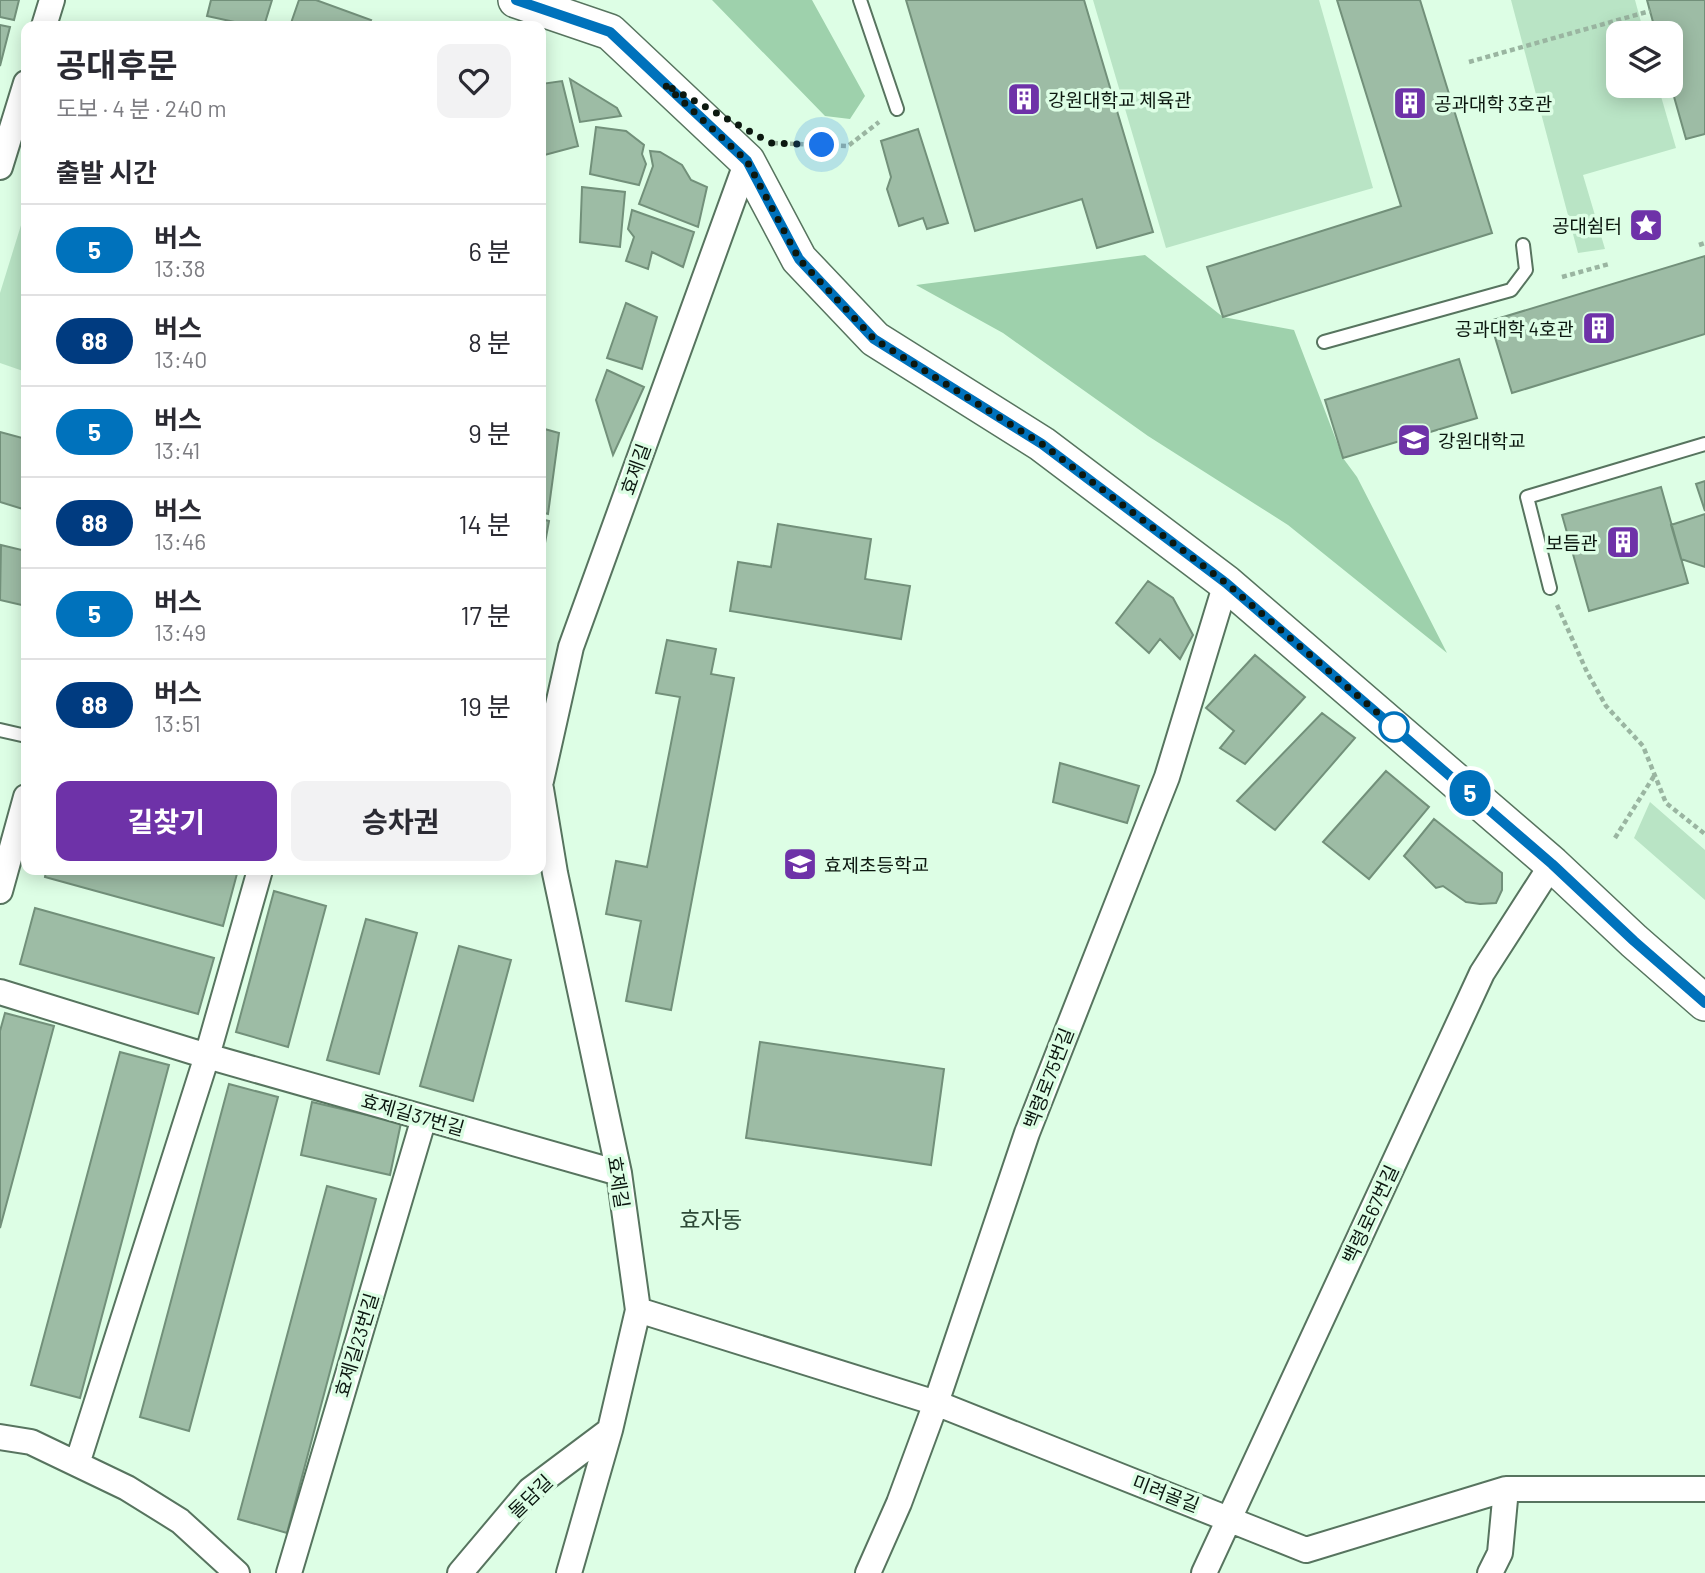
<!DOCTYPE html>
<html lang="ko">
<head>
<meta charset="utf-8">
<style>
	body { margin:0; font-family:Barlow,"Noto Sans KR",sans-serif; background:#f2f2f3; color:#2b2b33; height:100vh; display:flex; flex-direction:column; font-size:26px; white-space:nowrap }
	* { box-sizing:border-box; margin:0 }
	p { font-size:23px; color:#7c7c81 }
	.icon { flex:none; width:38px; height:38px; fill:none; stroke:currentColor; stroke-width:2; stroke-linecap:round; stroke-linejoin:round }
	.map { position:relative; flex:1; overflow:hidden }
	.side { position:absolute; left:21px; top:21px; width:525px; height:854px; display:flex; flex-direction:column; background:#fff; border-radius:14px; box-shadow:0 4px 18px #0003 }
	.side>* { flex:none }
	.badge { padding:0 14px; border-radius:23px; font-size:24px; line-height:46px }
	.controls { position:absolute; left:1606px; top:21px; display:grid; gap:14px }
	.controls a { display:grid; place-items:center; width:77px; height:77px; border-radius:14px; background:#fff; box-shadow:0 4px 18px #0003; font-size:35px }
	.you { position:absolute; width:35px; height:35px; margin:-18px; border:5px solid #fff; border-radius:50%; background:#1a73e8; box-shadow:0 0 0 10px #1a73e833 }
	.map>.badge { position:absolute; translate:-50% -50%; box-shadow:0 0 0 4px #fff }
	h2 { padding:0 35px; font-size:26px; line-height:63px }
	.round { display:grid; place-items:center; flex:none; width:74px; height:74px; border-radius:14px; background:#f2f2f3 }
	.headline { display:flex; align-items:center; justify-content:space-between; height:119px; padding:0 35px }
	h1 { font-size:33px; font-weight:700; line-height:52px }
	.action { display:flex; gap:14px; margin-top:auto; padding:14px 35px }
	.action a { flex:1; height:80px; border-radius:14px; background:#6e32a8; color:#fff; font-size:28px; font-weight:700; line-height:80px; text-align:center }
	.action a+a { background:#f2f2f3; color:#2b2b33 }
	ul { padding:0; list-style:none }
	li { display:flex; align-items:center; gap:21px; height:91px; padding:0 35px; border-top:2px solid #e1e1e2 }
	li div { flex:1 }
	li b { display:block; font-size:26px }
	li em { font-style:normal }
	li .badge { min-width:77px; font-weight:700; text-align:center }
	.map>svg:first-child { display:block }
	.green { fill:#b9e4c5 }
	.forest { fill:#9ed1ac }
	.building { fill:#9dbca5; stroke:#72907a; stroke-width:2 }
	.lines { fill:none; stroke-linecap:round; stroke-linejoin:round }
	.lane-casing { stroke:#57745f; stroke-width:16 }
	.street-casing { stroke:#57745f; stroke-width:28 }
	.secondary-casing { stroke:#57745f; stroke-width:38 }
	.path { stroke:#9ab5a1; stroke-width:4.5; stroke-dasharray:5 3.5; stroke-linecap:butt }
	.lane { stroke:#fff; stroke-width:12 }
	.street { stroke:#fff; stroke-width:24 }
	.secondary { stroke:#fff; stroke-width:35 }
	.line-casing { stroke:#fff; stroke-width:16 }
	.line { stroke:#0072bc; stroke-width:10 }
	.walk { stroke:#0c1810; stroke-width:7; stroke-dasharray:0 12.6 }
	.stop-dot { fill:#fff; stroke:#0072bc; stroke-width:3.5 }
	.labels { text-anchor:middle; dominant-baseline:central; stroke-width:7; stroke-linejoin:round; paint-order:stroke }
	.poi-label { font-size:19px; fill:#0c1810; stroke:#ddfee5; text-anchor:start }
	.street-label { font-size:19px; fill:#0c1810; stroke:#ddfee5 }
	.quarter-label { font-size:23px; fill:#2d4936; stroke:#ddfee5 }
</style>
</head>
<body>
<div class="map">
<svg width="1705" height="1573" viewBox="0 0 1705 1573">
	<rect width="100%" height="100%" fill="#ddfee5"/>
	<!-- green -->
	<path class="green" d="M1093,0H1319L1373,188L1166,248Z
		M1511,0H1635L1644,33H1619V86H1658L1676,148L1583,175L1605,249L1578,253Z
		M22,222L26,224V372L0,363V293Z
		M1650,802L1705,850V900L1634,838Z"/>
	<!-- forest -->
	<path class="forest" d="M712,0H812L865,96L850,119L825,116Z
		M1145,255L1223,317L1294,330L1343,458L1357,477L1447,653L1288,525L1148,436L1003,333L916,285Z"/>
	<!-- building -->
	<path class="building" d="M0,0H19L14,20L0,17Z
		M211,0H272L264,26H253L207,16Z
		M299,0H316L371,20L368,26H290Z
		M906,0H1084L1153,232L1097,248L1082,199L975,231Z
		M1337,0H1420L1492,233L1223,317L1207,267L1401,206Z
		M1647,0H1705V134L1686,139L1671,86V33H1656Z
		M0,25L10,27L0,66Z
		M570,79L617,108L621,116L580,122Z
		M562,81L578,146L541,156V84Z
		M596,127L626,131L644,145L642,154L646,164L639,185L590,174Z
		M918,129L948,223L927,229L923,218L899,226L887,189L891,177L881,141Z
		M650,151L660,152L682,165L691,180L707,187L698,227L639,204L653,166Z
		M582,187L625,192L620,247L580,242Z
		M632,210L694,232L683,267L652,252L648,269L626,261L634,237L628,229Z
		M1705,256V334L1512,393L1490,321Z
		M626,303L657,317L642,369L607,358Z
		M1459,359L1477,418L1343,458L1325,400Z
		M607,370L644,387L613,455L596,400Z
		M541,428L559,433L548,514L541,512Z
		M0,432L26,439V510L0,502Z
		M1705,481V511L1696,484Z
		M1661,487L1688,583L1589,611L1562,515Z
		M1705,514V567L1681,559L1671,525Z
		M541,519L549,521L541,565Z
		M778,524L871,539L865,579L910,586L901,639L730,611L738,562L771,567Z
		M1,545L26,551V606L0,600Z
		M1148,581L1173,598L1193,635L1180,659L1160,639L1149,653L1116,623Z
		M667,640L716,649L711,674L734,678L671,1010L626,1001L641,921L606,914L616,861L647,867L680,697L656,693Z
		M1255,655L1305,697L1245,764L1220,748L1234,731L1206,708Z
		M1322,713L1355,738L1275,830L1237,801Z
		M1060,763L1139,786L1127,823L1053,802Z
		M1386,771L1429,807L1369,879L1323,842Z
		M1434,819L1502,873V890L1496,903L1480,904L1466,902L1443,886L1436,888L1404,856Z
		M46,870H238L223,926L45,877Z
		M274,891L326,906L288,1047L236,1032Z
		M35,908L214,958L198,1014L20,964Z
		M366,919L417,933L379,1074L327,1060Z
		M459,946L511,960L473,1101L420,1086Z
		M5,1013L54,1026L0,1228V1031Z
		M760,1042L944,1069L931,1165L746,1138Z
		M120,1052L169,1065L80,1398L31,1385Z
		M229,1084L278,1097L189,1431L140,1417Z
		M312,1102L401,1123L390,1175L301,1155Z
		M327,1186L376,1199L287,1533L238,1519Z"/>
	<g class="lines">
		<!-- lane casing -->
		<g class="lane-casing">
			<path id="lane" d="M860,0L897,109
				M1324,342L1511,290L1526,270L1523,245
				M1550,588L1527,497L1705,444
				M0,730L26,736"/>
		</g>
		<!-- street casing -->
		<g class="street-casing">
			<path id="street" d="M44,26L52,0
				M0,167L26,83
				M541,781L571,647L747,161
				M541,789L555,873L619,1173L638,1310L610,1430L569,1573
				M0,891L26,797
				M0,992L207,1056L619,1173
				M638,1310L936,1403L1306,1550L1506,1489H1705
				M0,1437L31,1442L127,1488L180,1521L237,1573
				M77,1464L207,1056L260,870
				M289,1573L424,1118
				M460,1573L530,1490L610,1430
				M868,1573L899,1503L936,1403L1027,1133L1167,777L1226,583
				M1204,1573L1482,973L1552,864
				M1490,1573L1500,1553L1506,1489"/>
		</g>
		<!-- secondary casing -->
		<g class="secondary-casing">
			<path id="secondary" d="M516,0L610,32L747,161L799,259L875,339L1042,444L1226,583L1552,864L1634,941L1705,1003"/>
		</g>
		<!-- path -->
		<path class="path" d="M1469,62L1650,11
			M773,143L848,146L879,122
			M1699,245L1705,243
			M1562,277L1609,264
			M1557,605L1587,672L1606,706L1643,746L1666,803L1705,834
			M1615,838L1654,776"/>
		<!-- lane -->
		<use href="#lane" class="lane"/>
		<!-- street -->
		<use href="#street" class="street"/>
		<!-- secondary -->
		<use href="#secondary" class="secondary"/>
	</g>
	<g class="lines">
		<!-- line casing -->
		<g class="line-casing">
			<path id="line" d="M516,0L610,32L747,161L799,259L874,339L1042,444L1226,583L1552,864L1634,941L1705,1003"/>
		</g>
		<!-- line -->
		<use href="#line" class="line"/>
		<!-- walk -->
		<path class="walk" d="M822,145L771,143L664,84L747,161L799,259L874,339L1042,444L1226,583L1394,727"/>
	</g>
	<!-- icons -->
	<defs>
		<g id="building-square" transform="scale(1.75)"><rect x="-9" y="-9" width="18" height="18" rx="4" fill="#6e32a8" stroke="#ddfee5"/><path d="M-4-6H4V6H1V3H-1V6H-4ZM-2.5-4.3h1.7v1.8h-1.7ZM.8-4.3h1.7v1.8H.8ZM-2.5-1h1.7V.8h-1.7ZM.8-1h1.7V.8H.8Z" fill="#fff"/></g>
		<g id="sight-square" transform="scale(1.75)"><rect x="-9" y="-9" width="18" height="18" rx="4" fill="#6e32a8" stroke="#ddfee5"/><path d="M0-6L1.8-2.2L6-1.7L2.9 1.2L3.7 5.4L0 3.3L-3.7 5.4L-2.9 1.2L-6-1.7L-1.8-2.2Z" fill="#fff"/></g>
		<g id="university-square" transform="scale(1.75)"><rect x="-9" y="-9" width="18" height="18" rx="4" fill="#6e32a8" stroke="#ddfee5"/><path d="M0-5L7-2L0 1L-7-2ZM-4 1L0 2.5L4 1V4Q0 6-4 4Z" fill="#fff"/></g>
		<g id="school-square" transform="scale(1.75)"><rect x="-9" y="-9" width="18" height="18" rx="4" fill="#6e32a8" stroke="#ddfee5"/><path d="M0-5L7-2L0 1L-7-2ZM-4 1L0 2.5L4 1V4Q0 6-4 4Z" fill="#fff"/></g>
	</defs>
	<g fill-rule="evenodd">
		<use href="#building-square" x="1024" y="99"/>
		<use href="#building-square" x="1410" y="103"/>
		<use href="#sight-square" x="1646" y="225"/>
		<use href="#building-square" x="1599" y="328"/>
		<use href="#university-square" x="1414" y="440"/>
		<use href="#building-square" x="1623" y="542"/>
		<use href="#school-square" x="800" y="864"/>
	</g>
	<!-- markers -->
	<circle class="stop-dot" cx="1394" cy="727" r="14"/>
	<g class="labels">
		<!-- poi labels -->
		<g class="poi-label">
			<text x="1048" y="99">강원대학교 체육관</text>
			<text x="1434" y="103">공과대학 3호관</text>
			<text x="1622" y="225" text-anchor="end">공대쉼터</text>
			<text x="1574" y="328" text-anchor="end">공과대학 4호관</text>
			<text x="1438" y="440">강원대학교</text>
			<text x="1598" y="542" text-anchor="end">보듬관</text>
			<text x="824" y="864">효제초등학교</text>
		</g>
		<!-- street labels -->
		<g class="street-label">
			<text transform="translate(635 469) rotate(-70)">효제길</text>
			<text transform="translate(1048 1078) rotate(-69)">백령로75번길</text>
			<text transform="translate(413 1114) rotate(16)">효제길37번길</text>
			<text transform="translate(619 1182) rotate(81)">효제길</text>
			<text transform="translate(1370 1214) rotate(-65)">백령로67번길</text>
			<text transform="translate(356 1345) rotate(-73)">효제길23번길</text>
			<text transform="translate(1166 1493) rotate(21)">미려골길</text>
			<text transform="translate(530 1496) rotate(-44)">돌담길</text>
		</g>
		<!-- quarter labels -->
		<g class="quarter-label">
			<text x="711" y="1219">효자동</text>
		</g>
	</g>
</svg>
<div class="controls">
<a><svg class="icon" aria-label="layers" viewBox="0 0 24 24"><path d="M12 4l9 5-9 5-9-5zM3 14l9 5 9-5"/></svg></a>
</div>
<div class="you" style="left:822px;top:145px"></div>
<b class="badge" style="left:1470px;top:793px;background:#0072bc;color:#fff">5</b>
<section class="side">
<div class="headline"><div><h1>공대후문</h1><p>도보 · 4 분 · 240 m</p></div><a class="round"><svg class="icon" aria-label="heart" viewBox="0 0 24 24"><path d="M12 20l-8-8c-3-5 5-10 8-4 3-6 11-1 8 4z"/></svg></a></div>
<h2>출발 시간</h2>
<ul>
<li><span class="badge" style="background:#0072bc;color:#fff">5</span><div><b>버스</b><p>13:38</p></div><em>6 분</em></li>
<li><span class="badge" style="background:#003b80;color:#fff">88</span><div><b>버스</b><p>13:40</p></div><em>8 분</em></li>
<li><span class="badge" style="background:#0072bc;color:#fff">5</span><div><b>버스</b><p>13:41</p></div><em>9 분</em></li>
<li><span class="badge" style="background:#003b80;color:#fff">88</span><div><b>버스</b><p>13:46</p></div><em>14 분</em></li>
<li><span class="badge" style="background:#0072bc;color:#fff">5</span><div><b>버스</b><p>13:49</p></div><em>17 분</em></li>
<li><span class="badge" style="background:#003b80;color:#fff">88</span><div><b>버스</b><p>13:51</p></div><em>19 분</em></li>
</ul>
<div class="action"><a>길찾기</a><a>승차권</a></div>
</section>
</div>
</body>
</html>
